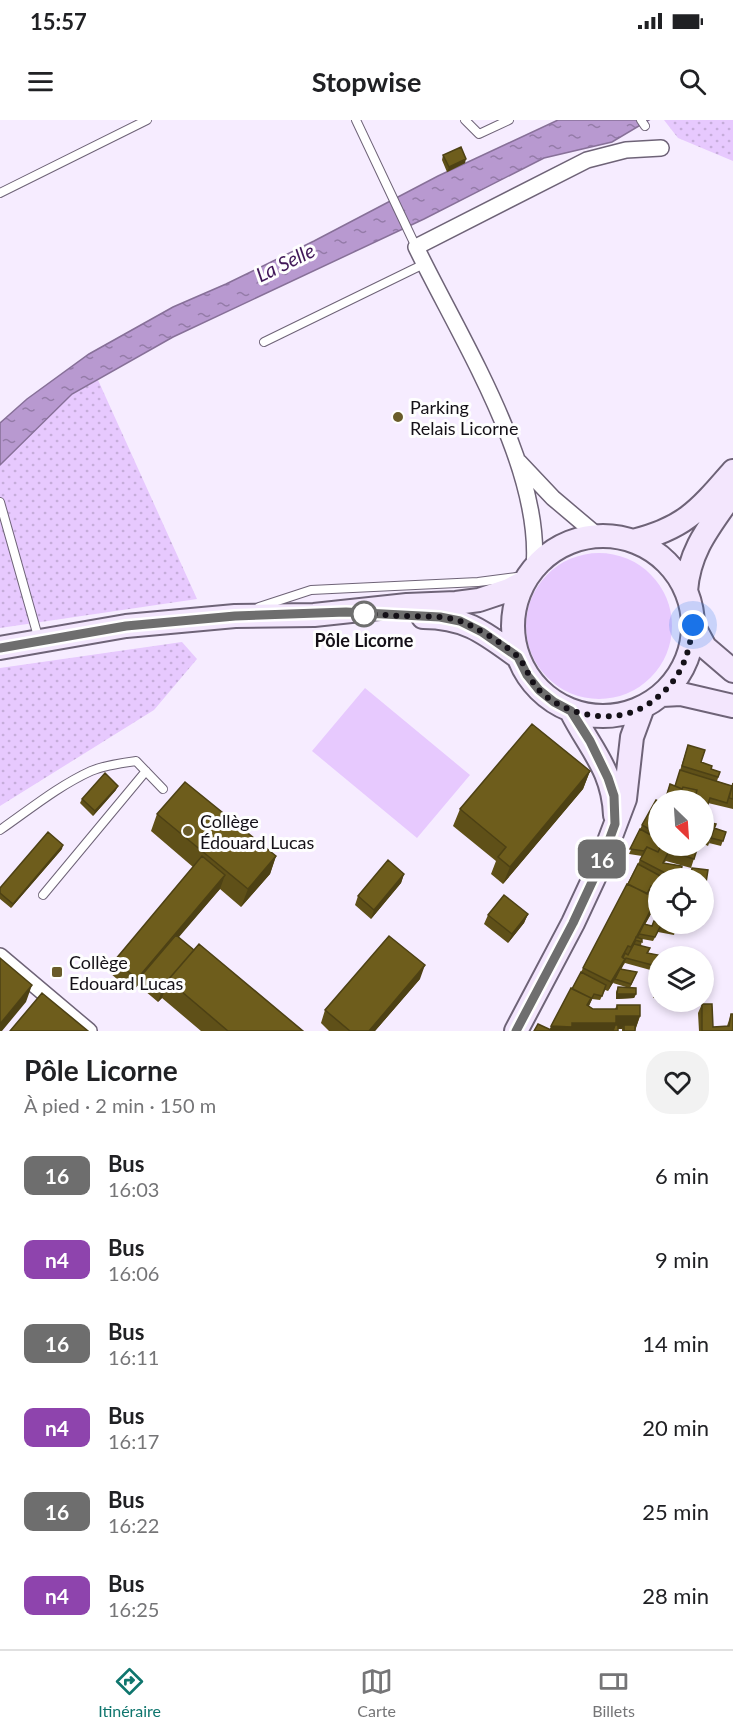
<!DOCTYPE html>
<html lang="fr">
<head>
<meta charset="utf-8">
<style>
	body { margin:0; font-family:Lato,sans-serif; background:#f2f2f2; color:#202124; height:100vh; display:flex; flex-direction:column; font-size:22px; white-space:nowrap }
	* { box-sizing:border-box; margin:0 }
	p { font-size:20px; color:#757577 }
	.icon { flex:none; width:33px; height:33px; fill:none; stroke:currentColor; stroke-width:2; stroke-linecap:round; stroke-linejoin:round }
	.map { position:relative; height:911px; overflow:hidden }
	.drawer { display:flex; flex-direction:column; background:#fff; flex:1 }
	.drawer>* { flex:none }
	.badge { padding:0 12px; border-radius:9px; font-size:21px; line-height:39px }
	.needle { width:39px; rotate:155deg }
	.buttons { position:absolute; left:648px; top:670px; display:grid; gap:12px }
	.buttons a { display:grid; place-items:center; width:66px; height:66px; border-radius:50%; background:#fff; box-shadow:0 3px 9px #0003; font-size:30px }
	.you { position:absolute; width:30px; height:30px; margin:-15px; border:4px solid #fff; border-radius:50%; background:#1a73e8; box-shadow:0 0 0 9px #1a73e833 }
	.map>.badge { position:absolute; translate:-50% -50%; box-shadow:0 0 0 3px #fff }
	.round { display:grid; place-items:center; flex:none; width:63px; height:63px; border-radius:24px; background:#f2f2f2 }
	.summary { display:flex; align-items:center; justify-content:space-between; height:102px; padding:0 24px }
	h1 { font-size:28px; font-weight:700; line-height:45px }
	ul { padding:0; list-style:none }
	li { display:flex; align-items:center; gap:18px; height:84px; padding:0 24px }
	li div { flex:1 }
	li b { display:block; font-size:22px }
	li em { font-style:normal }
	li .badge { min-width:66px; font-weight:700; text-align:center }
	.status { display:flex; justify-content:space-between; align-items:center; height:42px; padding:0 30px; background:#fff; direction:ltr }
	.status svg { height:16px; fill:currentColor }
	header { display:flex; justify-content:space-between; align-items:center; height:78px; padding:0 24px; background:#fff; font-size:27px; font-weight:700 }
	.tab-bar { display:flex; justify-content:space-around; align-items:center; height:84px; border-top:2px solid #e0e0e0; background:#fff; font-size:16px; color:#757577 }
	.tab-bar a { display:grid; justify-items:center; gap:3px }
	.tab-bar .current { color:#0f766e }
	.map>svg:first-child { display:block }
	.grass { fill:#e7c9fe }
	.park { fill:url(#park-dots) }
	.water { fill:url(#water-ripples); stroke:#877098; stroke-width:1.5 }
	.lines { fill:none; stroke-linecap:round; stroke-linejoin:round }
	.lane-casing { stroke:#6e6377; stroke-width:10 }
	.street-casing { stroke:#6e6377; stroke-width:18 }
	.secondary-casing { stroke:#6e6377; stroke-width:26 }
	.lane { stroke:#fff; stroke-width:8 }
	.street { stroke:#fff; stroke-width:15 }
	.secondary { stroke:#f3e6fd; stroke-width:22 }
	.wall { fill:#5f5018; fill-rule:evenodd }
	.shaded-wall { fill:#4d4114 }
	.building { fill:#6e5d1c; stroke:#4d4114; stroke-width:1.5 }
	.line-casing { stroke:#fff; stroke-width:14 }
	.line { stroke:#6e6e6e; stroke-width:9 }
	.walk { stroke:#141017; stroke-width:6; stroke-dasharray:0 10.8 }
	.poi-dot { fill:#695b29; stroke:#fefefe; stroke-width:2 }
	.stop-dot { fill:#fff; stroke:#6e6e6e; stroke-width:3 }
	.labels { text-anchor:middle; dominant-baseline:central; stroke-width:6; stroke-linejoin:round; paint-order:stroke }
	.poi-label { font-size:18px; fill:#141017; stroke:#fefefe; text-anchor:start }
	.stop-label { font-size:18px; font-weight:bold; fill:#141017; stroke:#fefefe }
	.water-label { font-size:20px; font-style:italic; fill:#401758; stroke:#fefefe }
</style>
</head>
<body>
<div class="status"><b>15:57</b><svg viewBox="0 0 49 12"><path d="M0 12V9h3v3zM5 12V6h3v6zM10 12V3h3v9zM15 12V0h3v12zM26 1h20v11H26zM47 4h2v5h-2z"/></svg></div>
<header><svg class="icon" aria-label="menu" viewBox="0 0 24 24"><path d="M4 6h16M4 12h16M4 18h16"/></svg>Stopwise<svg class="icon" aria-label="search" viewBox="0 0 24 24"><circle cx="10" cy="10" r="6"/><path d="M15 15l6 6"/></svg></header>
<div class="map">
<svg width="733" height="911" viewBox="0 0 733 911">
	<defs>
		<pattern id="park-dots" width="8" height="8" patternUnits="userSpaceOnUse" patternTransform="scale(1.5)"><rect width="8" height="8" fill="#e7c9fe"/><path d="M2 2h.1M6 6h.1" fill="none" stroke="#c5acd9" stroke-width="1.8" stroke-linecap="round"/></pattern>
		<pattern id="water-ripples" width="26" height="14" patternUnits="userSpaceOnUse" patternTransform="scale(1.5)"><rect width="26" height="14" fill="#b899d0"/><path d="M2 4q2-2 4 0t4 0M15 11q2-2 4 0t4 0" fill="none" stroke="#947ba8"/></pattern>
	</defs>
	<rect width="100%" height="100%" fill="#f6ecff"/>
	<!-- grass -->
	<path class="grass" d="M526 506a73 73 0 1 1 146 0a73 73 0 1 1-146 0Z
		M365,568L470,655L417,718L312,631Z"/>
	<!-- park -->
	<path class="park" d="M664,0H733V41L678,18Z
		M98,260L197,479L0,508V345L72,274Z
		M182,522L197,539L154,590L0,686V548Z"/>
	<!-- water -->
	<path class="water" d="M558,0H649L612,22L544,38L424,99L173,217L72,274L0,345V303L27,279L89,234L173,187L226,164L314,121L438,56Z"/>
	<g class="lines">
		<!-- lane casing -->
		<g class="lane-casing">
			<path id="lane" d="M356,0L416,127
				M465,0L479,14L509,0
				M641,0L645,6
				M0,73L147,0
				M264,222L424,144
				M0,382L39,520
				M259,487L311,470L478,462L517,457
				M0,710C29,690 58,666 91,651C105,645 121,643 136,641L163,669
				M43,775L146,651"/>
		</g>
		<!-- street casing -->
		<g class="street-casing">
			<path id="street" d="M519,342L553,378L598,416
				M534,448C543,347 460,218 416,127L587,40L626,30L661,28
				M0,836L89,911"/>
		</g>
		<!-- secondary casing -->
		<g class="secondary-casing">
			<path id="secondary" d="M513 506a90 90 0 1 1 180 0a90 90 0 1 1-180 0Z
				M633,421C685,408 699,390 733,351
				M686,471C689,430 710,406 733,373
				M423,497C466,497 485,513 518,537
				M693,505L705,527L733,551
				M0,528L126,506L235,496L314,495L407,485L456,483L479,480L509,470L524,462
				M662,575L681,574L733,586
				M571,591C590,629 613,649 615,695
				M516,911L573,803L600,745L625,679L632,617L643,587"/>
		</g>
		<!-- lane -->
		<use href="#lane" class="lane"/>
		<!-- street -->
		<use href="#street" class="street"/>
		<!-- secondary -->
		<use href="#secondary" class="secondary"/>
	</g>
	<!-- wall -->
	<path class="wall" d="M443,35L465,43L447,52L442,40Z
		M688,625L701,642L711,649L720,652L717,661L732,666L733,663V689L708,683L704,695V681H664L670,664L675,666Z
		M590,651L583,669L503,764L491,754L496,741L453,706L460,689Z
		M116,670L93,696L80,683L82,679Z
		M656,680L658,681V726H698L691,748L666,741L664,743L682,746L679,757L690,759L692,748L708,750L704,772V759H658V794L652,792L645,804L652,806L654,801L658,802V804L677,805L674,815L658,812L653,821L642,819L641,826L650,828L648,833L658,835L654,851L625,843L621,849L637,852L630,868H636V874L634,878L616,879V872L618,867H626L613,863L614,861L608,871L605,870L600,880L592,879L589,886L593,889H615L617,885H640V896L635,911H622V909H618V911H534L538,904L550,910L571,868L572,869L642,736L629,734L642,705ZM650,771L658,775L657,778L648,774Z
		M157,694L276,736L270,754L241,787L220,769L178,817L194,830L303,911H201L162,878L158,882L138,865L132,872L110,853L115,840L193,747L151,711Z
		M704,701L714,708L726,712L721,726L709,723L711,718L708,726L704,724Z
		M62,729L11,788L0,779V768Z
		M404,754L401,763L371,799L355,785L358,776Z
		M528,794L524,803L508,823L484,804L488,795Z
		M420,859L375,911H329L321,903L325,890Z
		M702,884L713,907L727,906L731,894L733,911H699L698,893Z"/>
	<!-- shaded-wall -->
	<path class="shaded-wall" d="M466,39L465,43L447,52L449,47Z
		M590,651L583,669L503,764L510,747Z
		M118,666L116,670L93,696L95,691Z
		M63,725L62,729L11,788L13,784Z
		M276,736L270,754L241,787L248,769Z
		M404,754L401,763L371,799L374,790Z
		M225,755L220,769L144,858L141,856L138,865L132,872L137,859Z
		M655,782L652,792L628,836L631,827Z
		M528,794L524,803L508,823L512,814Z
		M625,839L622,848L608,871L611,862Z
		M425,845L420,859L375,911H369Z
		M32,865L26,882L2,911H0V904Z
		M165,869L162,878L158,882L161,873Z
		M655,873H658V878H653Z
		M617,874H636L634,878L616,879Z
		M616,896H640L635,910H624V905L622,909H614L613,911H549L551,906Z"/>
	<!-- building -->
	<path class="building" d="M461,27L466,39L449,47L443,35Z
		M532,604L590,651L510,747L498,737L506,727L460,689Z
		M688,625L705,630L701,642L712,646L711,649L720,652L718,657L682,646Z
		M680,650L732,666L727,683L710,678L706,690H704V681H694L697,670L683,667L682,669L675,666Z
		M105,653L118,666L95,691L82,679Z
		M185,662L276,736L248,769L157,694Z
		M733,663V679L729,678Z
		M670,664L682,669L683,667L697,670L694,681H665Z
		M656,680L658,681V714L642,705Z
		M704,701L716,704L711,717L704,714Z
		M714,708L726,712L723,721L711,718Z
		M640,709L658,719V726H661L658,732L647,727L644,731L630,729Z
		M48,712L63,725L13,784L0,773V768Z
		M661,726H698L694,739L669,731L663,743L682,746L681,752L672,750L669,755L640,740L647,727L658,732Z
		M202,736L225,755L137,859L115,840Z
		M388,740L404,754L374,790L358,776Z
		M638,744L666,759H658V770L651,766L647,774L628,764Z
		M692,748L708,750L705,769H704V759H668L670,755L690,759Z
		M627,764L657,778L658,775V783L655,782L631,827L628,826L622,837L625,839L611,862L583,848Z
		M504,775L528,794L512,814L488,795Z
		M654,801L658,802V804L677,805L676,810L660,807L655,817L639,814L644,804L652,806Z
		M176,815L194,830L168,860L165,869L161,873L141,856Z
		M389,816L425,845L369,911H350L325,890Z
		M636,817L642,819V822L635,820Z
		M199,824L303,911H228L168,860Z
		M634,824L650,828L647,833L658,835L656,846L626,838L623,843L625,839L623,838L625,833L628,835Z
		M0,838L32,865L0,904Z
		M620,849L637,852L631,864L615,859Z
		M581,852L606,865L602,876L594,874L588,886L591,878L572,869Z
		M656,862H658V873H655Z
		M618,867L636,868V874H617Z
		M571,868L591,878L587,885L593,889H617V885H640V896H616V903H572V907L551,906Z
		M42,873L88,911H10Z
		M702,884H712L713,907L729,906L731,894H733V911H702Z
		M538,904L551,910L569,911H534Z
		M615,905H618V911H613Z
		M624,905H635V911H624Z"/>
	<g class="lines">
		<!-- line casing -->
		<g class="line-casing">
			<path id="line" d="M0,528L126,506L235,496L346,492L440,497L460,501L482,512L518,537L527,555L539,570L554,582L571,591L590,621L608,658L614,676L615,704L600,745L573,803L516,911"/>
		</g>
		<!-- line -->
		<use href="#line" class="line"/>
		<!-- walk -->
		<path class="walk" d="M364,494C378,494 391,496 405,496C423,497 442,495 460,501C473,505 509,527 518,537C525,544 529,558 537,568C563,596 614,606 647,585C678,564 688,542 693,505"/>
	</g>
	<!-- markers -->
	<g class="poi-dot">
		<circle cx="398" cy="297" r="6"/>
		<circle cx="188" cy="711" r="6"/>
		<rect x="51" y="846" width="12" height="12" rx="3"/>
	</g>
	<circle class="stop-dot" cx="364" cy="494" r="12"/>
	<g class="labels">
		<!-- poi labels -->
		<g class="poi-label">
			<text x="410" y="287">Parking<tspan x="410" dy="21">Relais Licorne</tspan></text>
			<text x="200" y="701">Collège<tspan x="200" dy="21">Édouard Lucas</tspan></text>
			<text x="69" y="842">Collège<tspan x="69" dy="21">Edouard Lucas</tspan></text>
		</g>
		<!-- stop labels -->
		<g class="stop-label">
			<text x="364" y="520">Pôle Licorne</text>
		</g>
		<!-- water labels -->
		<g class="water-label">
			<text transform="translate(285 142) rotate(-26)">La Selle</text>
		</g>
	</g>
</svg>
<div class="buttons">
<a><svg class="needle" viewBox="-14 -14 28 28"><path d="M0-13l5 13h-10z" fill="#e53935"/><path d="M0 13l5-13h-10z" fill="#757577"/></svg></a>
<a><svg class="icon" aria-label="locate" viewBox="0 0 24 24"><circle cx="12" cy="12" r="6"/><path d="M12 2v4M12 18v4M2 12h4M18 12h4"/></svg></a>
<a><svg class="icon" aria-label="layers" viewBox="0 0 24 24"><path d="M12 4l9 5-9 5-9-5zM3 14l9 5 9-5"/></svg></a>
</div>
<div class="you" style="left:693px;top:505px"></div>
<b class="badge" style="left:602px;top:739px;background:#6e6e6e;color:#fff">16</b>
</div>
<section class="drawer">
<div class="summary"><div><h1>Pôle Licorne</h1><p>À pied · 2 min · 150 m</p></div><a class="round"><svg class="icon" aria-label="heart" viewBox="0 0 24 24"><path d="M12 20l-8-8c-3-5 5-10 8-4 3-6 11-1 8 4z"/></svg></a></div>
<ul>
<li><span class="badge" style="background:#6e6e6e;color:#fff">16</span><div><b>Bus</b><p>16:03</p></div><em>6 min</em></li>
<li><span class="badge" style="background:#8e44ad;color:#fff">n4</span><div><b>Bus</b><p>16:06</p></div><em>9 min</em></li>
<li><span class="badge" style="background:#6e6e6e;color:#fff">16</span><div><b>Bus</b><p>16:11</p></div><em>14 min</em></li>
<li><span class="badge" style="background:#8e44ad;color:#fff">n4</span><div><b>Bus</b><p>16:17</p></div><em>20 min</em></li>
<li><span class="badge" style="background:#6e6e6e;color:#fff">16</span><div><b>Bus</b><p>16:22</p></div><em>25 min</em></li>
<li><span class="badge" style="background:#8e44ad;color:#fff">n4</span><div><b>Bus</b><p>16:25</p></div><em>28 min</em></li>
</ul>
</section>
<nav class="tab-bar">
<a class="current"><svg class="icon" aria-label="directions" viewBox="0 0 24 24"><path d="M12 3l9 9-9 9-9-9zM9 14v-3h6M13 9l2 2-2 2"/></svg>Itinéraire</a>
<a><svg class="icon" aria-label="map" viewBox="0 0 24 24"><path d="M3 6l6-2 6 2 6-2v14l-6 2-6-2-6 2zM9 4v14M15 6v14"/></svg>Carte</a>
<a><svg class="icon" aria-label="tickets" viewBox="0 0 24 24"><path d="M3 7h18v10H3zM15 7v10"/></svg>Billets</a>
</nav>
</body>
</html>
